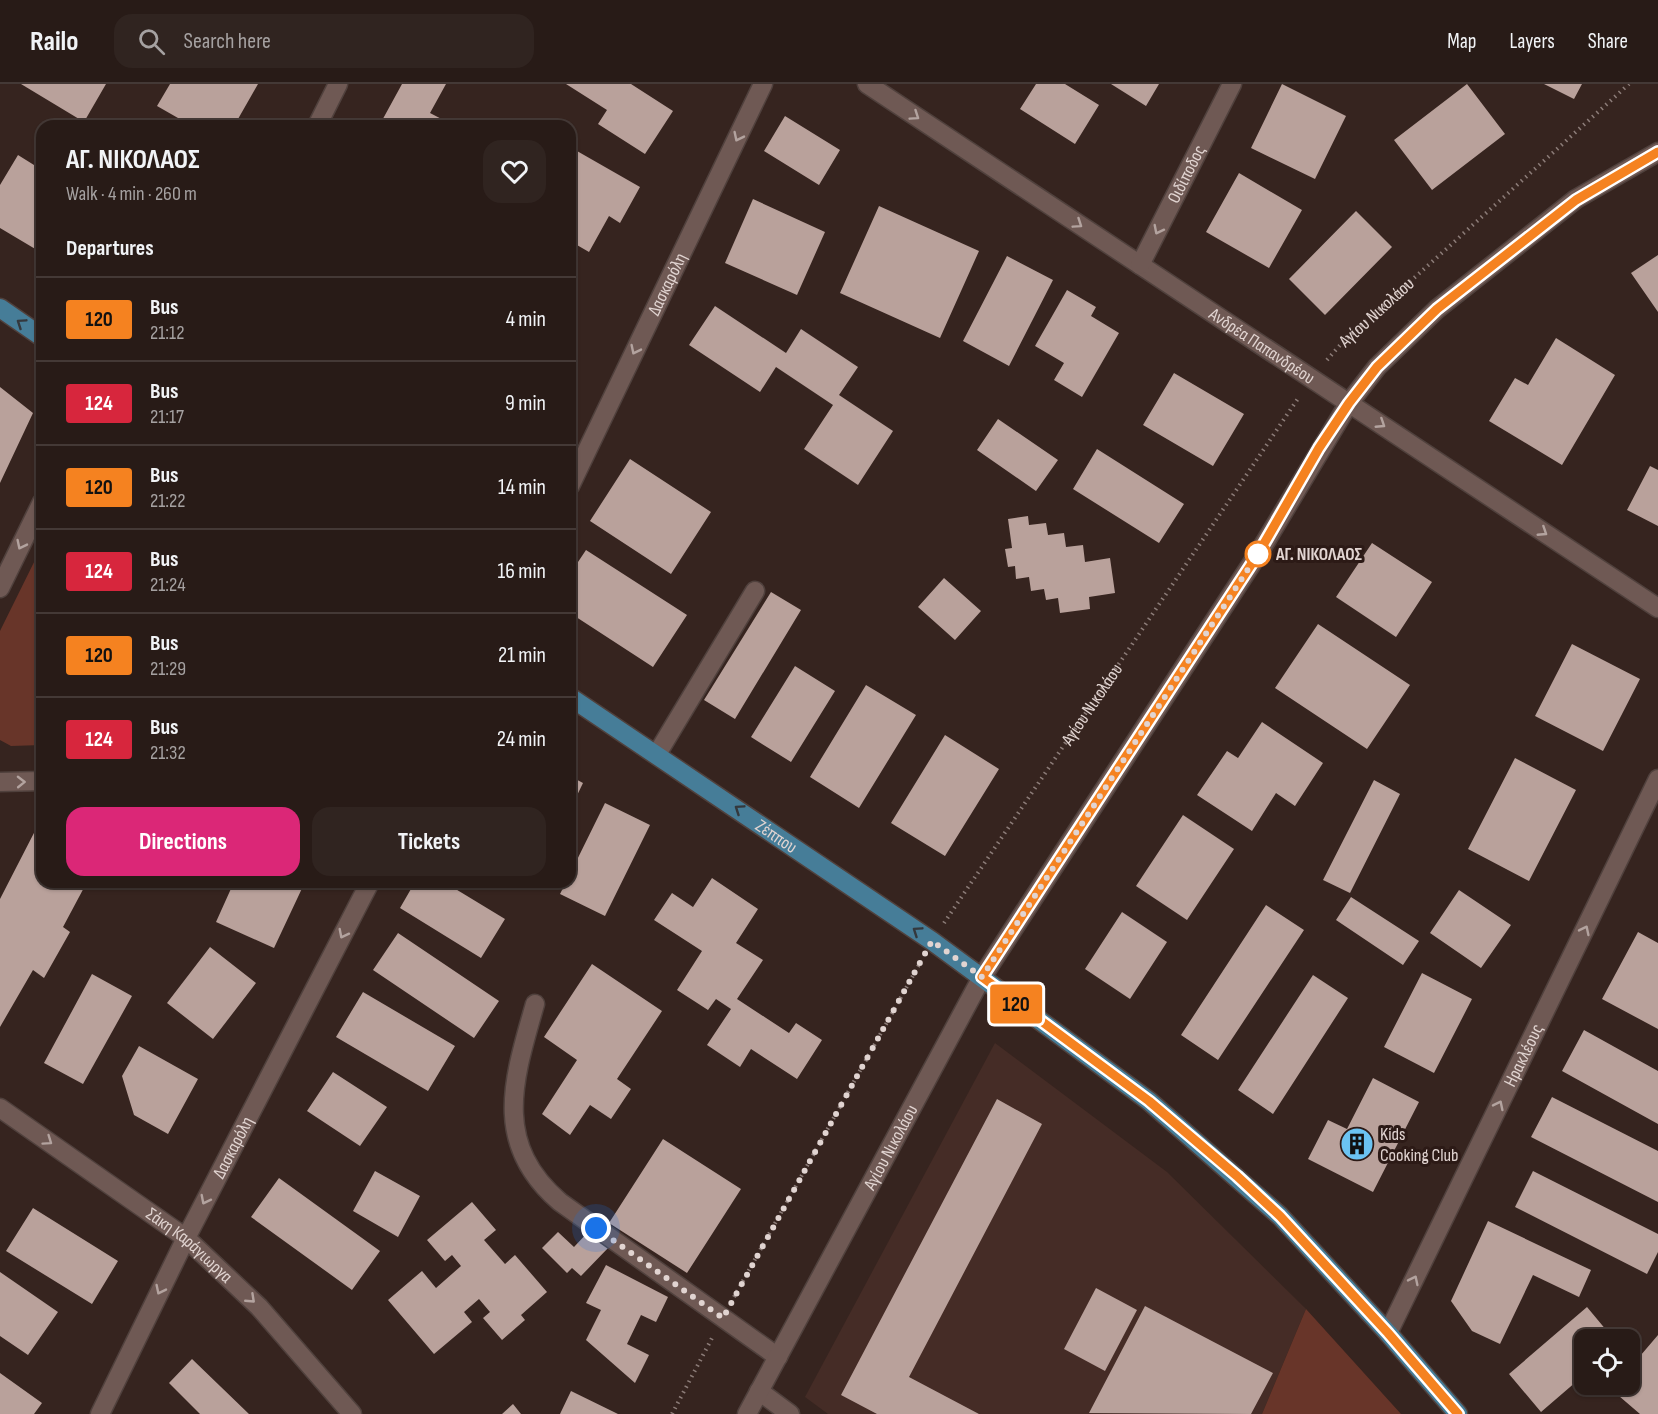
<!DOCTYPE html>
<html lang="en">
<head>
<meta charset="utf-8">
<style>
	body { margin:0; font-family:"Sofia Sans Condensed",sans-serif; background:#302420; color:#f1f3f6; height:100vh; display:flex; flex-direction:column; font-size:22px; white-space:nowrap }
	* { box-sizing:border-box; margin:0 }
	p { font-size:20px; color:#a5a1a1 }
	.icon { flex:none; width:33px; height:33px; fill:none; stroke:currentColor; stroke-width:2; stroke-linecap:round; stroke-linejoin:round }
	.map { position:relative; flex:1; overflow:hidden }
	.details { position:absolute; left:36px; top:36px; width:540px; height:768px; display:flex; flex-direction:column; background:#281b17; border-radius:18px; box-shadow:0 2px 4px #0004,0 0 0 2px #443936 }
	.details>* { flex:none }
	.badge { padding:0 12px; border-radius:4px; font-size:21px; line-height:39px }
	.buttons { position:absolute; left:1574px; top:1245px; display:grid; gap:12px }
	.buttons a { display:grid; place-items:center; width:66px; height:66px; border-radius:12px; background:#281b17; box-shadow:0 2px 4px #0004,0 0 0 2px #443936; font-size:30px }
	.you { position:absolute; width:30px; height:30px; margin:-15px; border:4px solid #fff; border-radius:50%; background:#1a73e8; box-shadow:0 0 0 9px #1a73e833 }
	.map>.badge { position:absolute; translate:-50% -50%; box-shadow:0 0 0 3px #fff }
	h2 { padding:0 30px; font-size:22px; line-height:54px }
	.round { display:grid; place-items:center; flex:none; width:63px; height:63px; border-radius:18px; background:#302420 }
	.headline { display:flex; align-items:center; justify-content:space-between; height:102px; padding:0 30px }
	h1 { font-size:28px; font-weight:700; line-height:45px }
	.button { display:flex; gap:12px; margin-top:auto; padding:12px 30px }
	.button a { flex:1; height:69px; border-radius:18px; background:#db2777; color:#fff; font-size:24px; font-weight:700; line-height:69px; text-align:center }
	.button a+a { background:#302420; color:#f1f3f6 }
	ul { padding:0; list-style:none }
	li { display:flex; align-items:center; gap:18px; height:84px; padding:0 30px; border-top:2px solid #443936 }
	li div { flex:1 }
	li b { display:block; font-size:22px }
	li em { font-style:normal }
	li .badge { min-width:66px; font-weight:700; text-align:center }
	header { display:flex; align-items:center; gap:36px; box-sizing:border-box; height:84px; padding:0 30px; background:#281b17; border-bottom:2px solid #443936 }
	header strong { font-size:28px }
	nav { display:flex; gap:33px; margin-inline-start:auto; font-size:21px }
	.search { width:420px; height:54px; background:#302420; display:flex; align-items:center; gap:15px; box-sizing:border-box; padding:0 21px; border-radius:18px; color:#a5a1a1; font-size:22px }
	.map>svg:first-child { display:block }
	.built { fill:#452c26 }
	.green { fill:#683529 }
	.building { fill:#b9a19b }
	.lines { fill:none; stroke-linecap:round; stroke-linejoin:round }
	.minor-casing { stroke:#50413d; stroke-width:21 }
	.major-casing { stroke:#50413d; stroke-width:21 }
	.path { stroke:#8c7c78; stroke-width:4; stroke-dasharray:1.5 4.5; stroke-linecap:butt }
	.minor { stroke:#6f5954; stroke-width:18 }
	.major { stroke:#467d98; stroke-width:18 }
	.oneway { stroke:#b3a39f }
	.oneway2 { stroke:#34383d }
	.line-casing { stroke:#fff; stroke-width:14 }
	.line { stroke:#f58220; stroke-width:9 }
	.walk { stroke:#e1d4d1; stroke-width:6; stroke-dasharray:0 10.8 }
	.stop-dot { fill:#fff; stroke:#f58220; stroke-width:3 }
	.labels { text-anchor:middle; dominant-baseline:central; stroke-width:6; stroke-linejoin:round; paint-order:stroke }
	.street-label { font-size:18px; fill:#e1d4d1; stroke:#2c1a16 }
	.stop-label { font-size:18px; font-weight:bold; fill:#e1d4d1; stroke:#2c1a16; text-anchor:start }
	.poi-label { font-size:18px; fill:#e1d4d1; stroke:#2c1a16; text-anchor:start }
</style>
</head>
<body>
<header>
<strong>Railo</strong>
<div class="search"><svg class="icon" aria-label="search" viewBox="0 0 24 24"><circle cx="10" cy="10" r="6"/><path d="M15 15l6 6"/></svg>Search here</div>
<nav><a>Map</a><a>Layers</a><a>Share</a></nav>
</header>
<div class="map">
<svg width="1658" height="1330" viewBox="0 0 1658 1330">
	<rect width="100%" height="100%" fill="#36241f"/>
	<!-- built -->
	<path class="built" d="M995,959L1167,1088L1306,1225L1262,1330H828L805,1313Z"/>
	<!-- green -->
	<path class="green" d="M42,462V661L11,662L0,656V547Z
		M1306,1225L1401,1330H1262Z"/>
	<!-- building -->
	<path class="building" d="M21,0H106L84,38Z
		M170,0H258L234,42H192L157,22Z
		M402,0H446L430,29L455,42H379Z
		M566,0H631L673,27L645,70L598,40L607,26Z
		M1036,0H1065L1099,21L1075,60L1020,25Z
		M1111,0H1159L1146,22Z
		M1282,0L1346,32L1315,95L1251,64Z
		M1467,0L1505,50L1432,106L1394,56Z
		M1544,0H1582L1574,15Z
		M785,32L840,66L819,101L764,67Z
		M570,63L640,103L620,139L609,132L589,168L570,157Z
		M18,71L42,86V169L0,144V101Z
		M1239,89L1302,126L1269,184L1206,148Z
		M753,115L825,148L797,211L725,179Z
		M879,122L979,167L940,254L840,209Z
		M1356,127L1392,163L1325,231L1289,195Z
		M1658,171V228L1631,189Z
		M1007,172L1053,196L1009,282L963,257Z
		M1067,206L1096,223L1091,232L1119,249L1082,313L1054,296L1064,279L1035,262Z
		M715,222L786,269L801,245L858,283L839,311L893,347L858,401L804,365L833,321L776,283L760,308L689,261Z
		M1556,254L1615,291L1562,381L1489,337L1515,294L1528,301Z
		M1174,289L1244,330L1213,382L1143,341Z
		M0,303L33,329L0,399Z
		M998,335L1058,376L1036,407L977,366Z
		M1097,365L1184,420L1159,459L1073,405Z
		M630,375L711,428L671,490L590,437Z
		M1650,382L1658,386V442L1627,426Z
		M1028,432L1029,441L1046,439L1048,451L1064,449L1066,463L1083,461L1085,478L1110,474L1115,509L1089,513L1090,525L1060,529L1058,514L1046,516L1044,505L1031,507L1029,493L1016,495L1015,482L1008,483L1005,465L1012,464L1008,435Z
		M1372,459L1432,498L1396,553L1336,513Z
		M586,466L687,531L653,583L570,529V490Z
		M944,494L981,527L955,556L918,523Z
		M771,508L801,526L735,635L704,616Z
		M1318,540L1410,601L1367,665L1275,604Z
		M1572,560L1640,595L1603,667L1535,632Z
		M795,582L835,607L791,678L751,653Z
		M866,601L916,631L859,724L810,693Z
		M1262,638L1323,679L1295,722L1276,709L1252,747L1197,711L1227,667L1238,674Z
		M945,651L999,685L945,772L891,739Z
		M1515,674L1576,706L1529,797L1468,765Z
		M570,692L583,699L570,726Z
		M1374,696L1400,710L1350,809L1323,796Z
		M605,719L650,741L605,832L560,810L566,798H570V790Z
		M1183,731L1234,765L1187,836L1136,802Z
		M36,745L42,749V798H87L63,843L70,848L44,894L33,886L0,943V815Z
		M712,794L758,825L736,859L763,876L737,915L789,949L796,939L822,956L797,995L751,965L740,983L707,961L731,925L716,915L708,926L677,906L702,867L654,836L672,809L693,823Z
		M234,798H305L274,864L216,838Z
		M415,798H444L505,835L481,874L400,824Z
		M1459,806L1511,841L1481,884L1430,849Z
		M1351,813L1419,857L1403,881L1336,836Z
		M1266,821L1304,846L1218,976L1181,951Z
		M1122,828L1167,858L1130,915L1085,885Z
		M1638,848L1658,859V945L1602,915Z
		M398,849L499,917L474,954L373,886Z
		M210,863L256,899L213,955L167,919Z
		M592,880L662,927L617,995L631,1005L611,1035L590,1021L570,1051L542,1030L577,976L544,953Z
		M1422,889L1472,915L1434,989L1384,963Z
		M92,890L132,912L83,1000L44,979Z
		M1313,891L1348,914L1273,1030L1238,1006Z
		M363,908L455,962L428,1007L336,953Z
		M1584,946L1658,987V1040L1562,987Z
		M139,962L198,995L168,1050L134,1031L122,992Z
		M333,988L387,1023L360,1062L307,1027Z
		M1373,994L1419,1018L1373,1108L1308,1075L1328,1036L1347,1045Z
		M1552,1013L1658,1067V1118L1531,1053Z
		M997,1015L1042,1040L909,1293L979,1330H877L841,1311Z
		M663,1055L741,1105L687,1189L609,1139Z
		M375,1087L420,1112L398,1153L353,1127Z
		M1533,1087L1658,1150V1168L1647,1190L1515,1123Z
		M279,1094L380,1167L352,1206L251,1133Z
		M472,1118L496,1146L484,1156L505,1180L515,1171L547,1208L521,1231L525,1236L502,1256L483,1234L490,1228L479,1215L464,1228L472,1238L434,1270L388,1216L422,1187L436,1204L461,1182L452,1171L445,1177L427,1156Z
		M33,1124L118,1177L92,1220L6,1167Z
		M1488,1137L1591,1186L1579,1213L1533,1191L1500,1260L1472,1247L1451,1217Z
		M591,1145L609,1163L581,1192L572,1184L567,1189L542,1164L558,1148L574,1163Z
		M606,1181L668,1213L656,1238L641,1231L627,1260L649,1271L635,1299L586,1256L601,1226L586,1219Z
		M0,1188L58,1228L28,1271L0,1252Z
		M1096,1204L1137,1226L1105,1287L1064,1265Z
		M1145,1222L1273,1289L1251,1330L1089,1329Z
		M1587,1223L1612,1253L1584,1256L1582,1279L1584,1291L1541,1328L1509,1290Z
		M1658,1251V1330H1640L1612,1306L1616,1300H1629V1285Z
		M192,1275L249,1330H200L169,1299Z
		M0,1289L42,1319L34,1330H0Z
		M571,1307L618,1330H560Z
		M513,1320L521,1330H502Z"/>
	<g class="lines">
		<!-- minor casing -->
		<g class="minor-casing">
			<g id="minor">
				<path id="s3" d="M867,0L1658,524"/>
				<path d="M317,42L338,0"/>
				<path id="s4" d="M1140,181L1232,0"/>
				<path id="s5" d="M570,402L763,0"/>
				<path d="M0,504L42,418"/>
				<path d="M657,670L755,507"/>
				<path d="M0,698L42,697"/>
				<path d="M535,920C514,994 491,1059 560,1118L778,1273"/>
				<path id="s6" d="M0,1024L186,1154L259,1223L352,1330"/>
				<path id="s7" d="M1388,1249L1658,695"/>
				<path d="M759,1307L790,1330"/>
				<path id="s8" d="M100,1330L186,1154L370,798"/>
				<path id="s9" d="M747,1330L982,893L1258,470L1349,319L1377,283L1437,225L1576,115L1658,68"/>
			</g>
		</g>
		<!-- major casing -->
		<g class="major-casing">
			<g id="major">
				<path d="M0,224L42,253"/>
				<path id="s10" d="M570,613L932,857L1149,1017L1280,1132L1388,1249L1458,1330"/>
			</g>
		</g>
		<!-- path -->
		<g class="path">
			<path id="s1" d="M1327,276L1341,260L1629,0"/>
			<path id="s2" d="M944,839L1299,313"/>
			<path d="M734,1213L920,879"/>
			<path d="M672,1330L712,1254"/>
		</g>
		<!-- minor -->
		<use href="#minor" class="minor"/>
		<!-- major -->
		<use href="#major" class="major"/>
	</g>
	<!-- one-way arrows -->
	<defs><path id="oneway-chevron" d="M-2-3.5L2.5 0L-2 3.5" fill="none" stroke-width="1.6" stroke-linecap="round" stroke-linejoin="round" transform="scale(1.5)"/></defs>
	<g class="oneway">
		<use href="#oneway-chevron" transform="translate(915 32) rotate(34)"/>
		<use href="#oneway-chevron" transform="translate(738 53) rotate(116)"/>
		<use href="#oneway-chevron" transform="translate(1078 140) rotate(34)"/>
		<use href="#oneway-chevron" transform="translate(1158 146) rotate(117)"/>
		<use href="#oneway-chevron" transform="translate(635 266) rotate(116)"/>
		<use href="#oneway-chevron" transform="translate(1381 340) rotate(33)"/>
		<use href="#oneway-chevron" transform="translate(1543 448) rotate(33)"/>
		<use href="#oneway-chevron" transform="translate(21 461) rotate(116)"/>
		<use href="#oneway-chevron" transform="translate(21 698) rotate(-1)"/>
		<use href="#oneway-chevron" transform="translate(1585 846) rotate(-64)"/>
		<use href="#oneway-chevron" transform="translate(343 850) rotate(117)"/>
		<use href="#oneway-chevron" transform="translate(1499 1021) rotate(-64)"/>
		<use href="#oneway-chevron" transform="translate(48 1057) rotate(35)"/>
		<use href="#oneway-chevron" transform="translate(205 1116) rotate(117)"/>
		<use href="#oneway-chevron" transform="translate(1414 1196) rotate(-64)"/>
		<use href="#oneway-chevron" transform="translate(160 1206) rotate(116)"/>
		<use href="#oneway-chevron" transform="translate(251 1215) rotate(43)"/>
	</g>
	<g class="oneway2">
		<use href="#oneway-chevron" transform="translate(21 239) rotate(-146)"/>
		<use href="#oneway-chevron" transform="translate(739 725) rotate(-146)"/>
		<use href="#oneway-chevron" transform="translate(917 847) rotate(-146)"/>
	</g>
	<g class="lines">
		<!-- line casing -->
		<g class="line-casing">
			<path id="line" d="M1458,1330L1388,1249L1280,1132L1237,1092L1149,1017L982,893L1258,470L1319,364L1349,319L1377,283L1437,225L1576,116L1658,68"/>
		</g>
		<!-- line -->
		<use href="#line" class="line"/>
		<!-- walk -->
		<path class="walk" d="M596,1144L723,1234L932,857L982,893L1258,470"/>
	</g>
	<!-- icons -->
	<defs>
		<g id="building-disc" transform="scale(1.725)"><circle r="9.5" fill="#6bc3f2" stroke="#2c1a16"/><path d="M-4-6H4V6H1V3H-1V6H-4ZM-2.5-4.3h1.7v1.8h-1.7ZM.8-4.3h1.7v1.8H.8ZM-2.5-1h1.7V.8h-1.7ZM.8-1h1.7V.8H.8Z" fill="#111"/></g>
	</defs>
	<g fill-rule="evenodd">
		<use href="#building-disc" x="1357" y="1060"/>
	</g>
	<!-- markers -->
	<circle class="stop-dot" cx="1258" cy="470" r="12"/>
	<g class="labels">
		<!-- street labels -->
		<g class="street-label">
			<text stroke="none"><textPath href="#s4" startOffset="102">Οιδίποδος</textPath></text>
			<text stroke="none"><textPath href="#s5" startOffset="224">Δασκαρόλη</textPath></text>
			<text stroke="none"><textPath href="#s1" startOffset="69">Αγίου Νικολάου</textPath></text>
			<text stroke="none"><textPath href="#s3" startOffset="474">Ανδρέα Παπανδρέου</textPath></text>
			<text stroke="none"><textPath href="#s2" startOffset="264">Αγίου Νικολάου</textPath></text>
			<text stroke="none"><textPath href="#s10" startOffset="249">Ζέππου</textPath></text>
			<text stroke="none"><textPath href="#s7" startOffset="309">Ηρακλέους</textPath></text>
			<text stroke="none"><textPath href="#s8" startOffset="298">Δασκαρόλη</textPath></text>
			<text stroke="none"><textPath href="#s9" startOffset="303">Αγίου Νικολάου</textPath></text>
			<text stroke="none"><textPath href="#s6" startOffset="234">Σάκη Καράγιωργα</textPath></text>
		</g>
		<!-- stop labels -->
		<g class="stop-label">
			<text x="1276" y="470">ΑΓ. ΝΙΚΟΛΑΟΣ</text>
		</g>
		<!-- poi labels -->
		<g class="poi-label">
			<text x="1380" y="1050">Kids<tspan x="1380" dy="21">Cooking Club</tspan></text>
		</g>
	</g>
</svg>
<div class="buttons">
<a><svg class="icon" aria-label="locate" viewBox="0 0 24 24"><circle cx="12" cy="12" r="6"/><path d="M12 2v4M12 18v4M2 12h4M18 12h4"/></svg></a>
</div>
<div class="you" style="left:596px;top:1144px"></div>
<b class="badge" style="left:1016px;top:920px;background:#f58220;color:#111">120</b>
<section class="details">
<div class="headline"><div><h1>ΑΓ. ΝΙΚΟΛΑΟΣ</h1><p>Walk · 4 min · 260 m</p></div><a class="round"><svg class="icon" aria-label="heart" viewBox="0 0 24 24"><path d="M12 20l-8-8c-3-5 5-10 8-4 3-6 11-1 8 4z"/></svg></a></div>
<h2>Departures</h2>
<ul>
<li><span class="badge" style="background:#f58220;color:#111">120</span><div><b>Bus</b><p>21:12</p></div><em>4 min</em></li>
<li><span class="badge" style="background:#d7263d;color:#fff">124</span><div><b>Bus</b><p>21:17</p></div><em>9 min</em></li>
<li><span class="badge" style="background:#f58220;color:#111">120</span><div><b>Bus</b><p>21:22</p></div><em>14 min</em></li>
<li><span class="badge" style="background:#d7263d;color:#fff">124</span><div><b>Bus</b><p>21:24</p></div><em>16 min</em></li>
<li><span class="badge" style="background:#f58220;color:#111">120</span><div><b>Bus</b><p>21:29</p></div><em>21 min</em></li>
<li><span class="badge" style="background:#d7263d;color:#fff">124</span><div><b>Bus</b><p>21:32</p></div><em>24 min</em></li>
</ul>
<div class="button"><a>Directions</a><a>Tickets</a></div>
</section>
</div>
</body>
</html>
